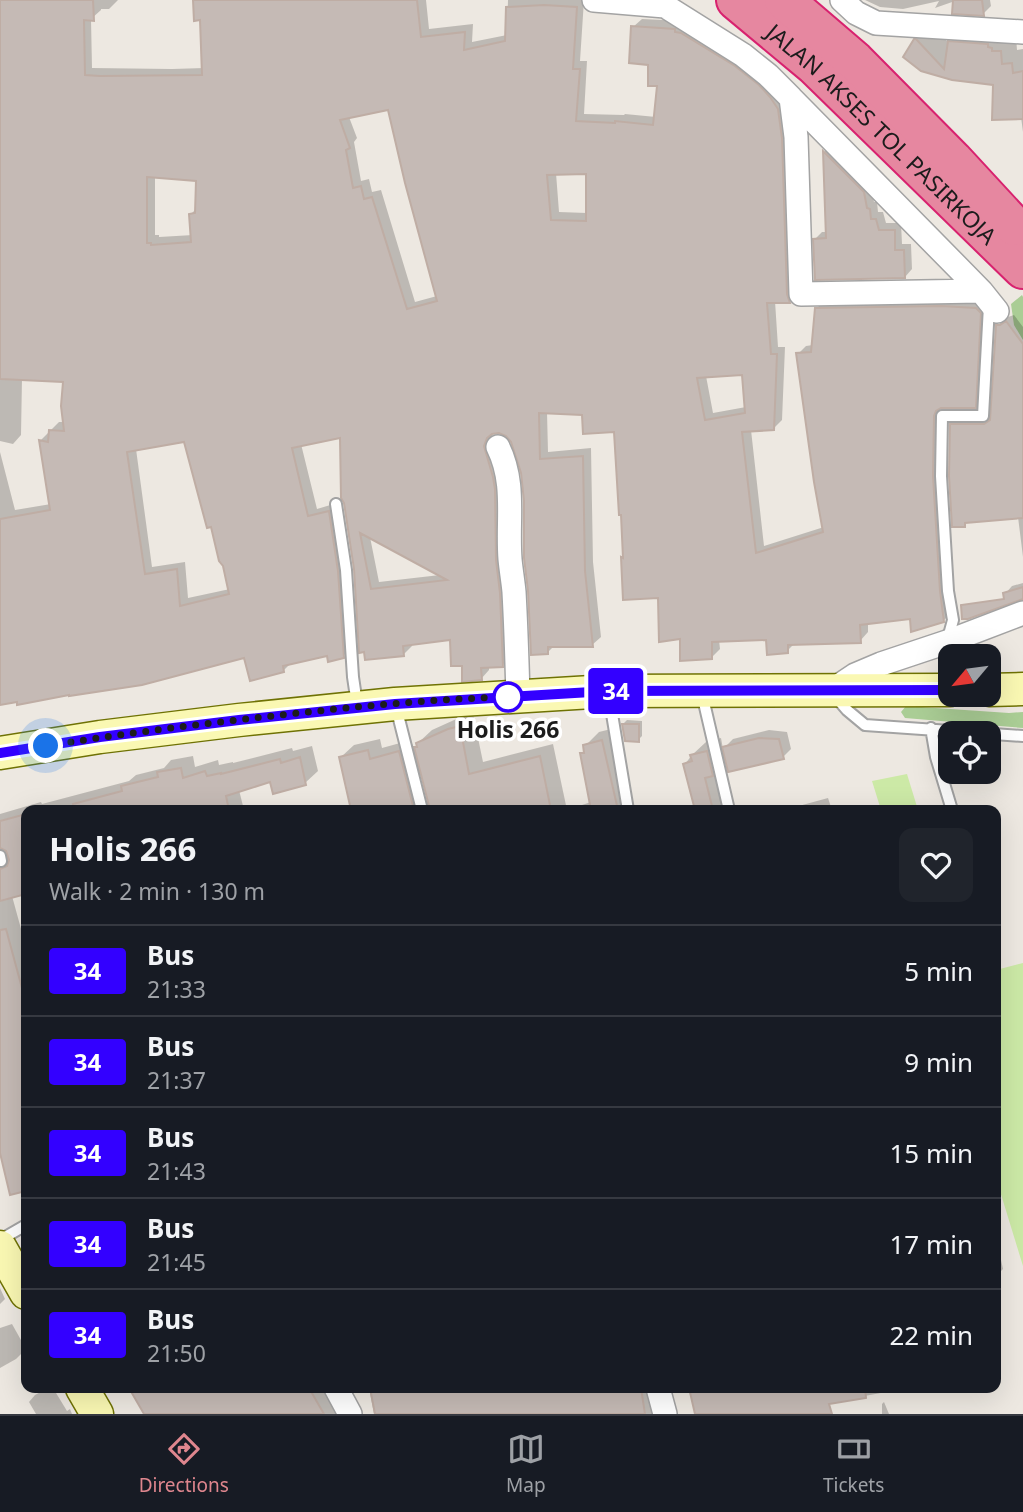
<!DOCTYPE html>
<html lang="en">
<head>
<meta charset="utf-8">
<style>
	body { margin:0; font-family:"Noto Sans",sans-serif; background:#20242c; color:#f1f3f6; height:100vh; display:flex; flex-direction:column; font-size:26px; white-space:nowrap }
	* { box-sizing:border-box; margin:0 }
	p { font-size:23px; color:#9ea1a6 }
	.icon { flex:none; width:38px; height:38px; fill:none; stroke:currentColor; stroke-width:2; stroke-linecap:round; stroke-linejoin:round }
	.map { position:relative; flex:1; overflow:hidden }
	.side { position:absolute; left:21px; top:805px; width:980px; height:588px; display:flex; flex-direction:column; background:#171b24; border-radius:14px; box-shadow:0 7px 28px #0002 }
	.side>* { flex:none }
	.badge { padding:0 14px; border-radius:5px; font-size:24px; line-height:46px }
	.needle { width:46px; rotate:241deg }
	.tools { position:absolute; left:938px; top:644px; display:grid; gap:14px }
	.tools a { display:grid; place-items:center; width:63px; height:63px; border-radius:14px; background:#171b24; box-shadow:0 7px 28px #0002; font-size:35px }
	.you { position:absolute; width:35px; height:35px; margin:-18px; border:5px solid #fff; border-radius:50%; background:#1a73e8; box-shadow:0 0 0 10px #1a73e833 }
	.map>.badge { position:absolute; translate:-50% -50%; box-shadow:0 0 0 4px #fff }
	.round { display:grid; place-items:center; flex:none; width:74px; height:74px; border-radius:14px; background:#20242c }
	.head { display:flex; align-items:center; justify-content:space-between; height:119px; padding:0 28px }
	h1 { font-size:33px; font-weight:700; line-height:52px }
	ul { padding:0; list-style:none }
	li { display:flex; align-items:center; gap:21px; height:91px; padding:0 28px; border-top:2px solid #363941 }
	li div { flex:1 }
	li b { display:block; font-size:26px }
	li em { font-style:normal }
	li .badge { min-width:77px; font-weight:700; text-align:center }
	.dock { display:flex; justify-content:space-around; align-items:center; height:98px; border-top:2px solid #363941; background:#171b24; font-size:19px; color:#9ea1a6 }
	.dock a { display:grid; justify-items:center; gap:4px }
	.dock .current { color:#df868e }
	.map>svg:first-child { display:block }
	.grass { fill:#cce9a6 }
	.forest { fill:#aacd95 }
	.shadow { fill:#0003; fill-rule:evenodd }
	.building { fill:#c5bab5; stroke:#bfada4; stroke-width:2; fill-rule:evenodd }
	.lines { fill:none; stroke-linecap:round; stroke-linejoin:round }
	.lane-casing { stroke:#a3a3a3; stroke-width:14 }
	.street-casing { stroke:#a3a3a3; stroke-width:26 }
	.secondary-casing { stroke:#6f7204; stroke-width:35 }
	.highway-casing { stroke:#d8226f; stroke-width:42 }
	.lane { stroke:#fff; stroke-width:10 }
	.street { stroke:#fff; stroke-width:23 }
	.secondary { stroke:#faf8b3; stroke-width:32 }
	.highway { stroke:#e687a0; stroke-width:38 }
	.line-casing { stroke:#fff; stroke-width:16 }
	.line { stroke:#30f; stroke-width:10 }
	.walk { stroke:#1c1c1c; stroke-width:7; stroke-dasharray:0 12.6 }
	.stop-dot { fill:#fff; stroke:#30f; stroke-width:3.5 }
	.labels { text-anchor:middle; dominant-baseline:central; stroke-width:7; stroke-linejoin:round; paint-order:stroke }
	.street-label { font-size:23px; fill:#1c1c1c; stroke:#fff }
	.stop-label { font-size:23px; font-weight:bold; fill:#1c1c1c; stroke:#fff }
</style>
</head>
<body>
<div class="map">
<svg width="1023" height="1414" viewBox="0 0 1023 1414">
	<rect width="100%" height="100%" fill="#ede8e1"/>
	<!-- grass -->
	<path class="grass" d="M907,774L918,810H881L872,781Z
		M1023,963V1266L996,1178V970Z"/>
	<!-- forest -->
	<path class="forest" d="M1022,295L1023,297V340L1014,325L1011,304Z
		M906,706L1009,713L1023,712V728L905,718L901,712Z"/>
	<!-- shadow -->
	<path class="shadow" d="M0,0H118L109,9H101V10L91,19L92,68L172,69L204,68L201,18L194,0H426L429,29L473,24L472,42L507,35L508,0H584L580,61H587L584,114L624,115L625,114L656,117L659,84L633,27L642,19L683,21L786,101L798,293L790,301H775L778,347H785L782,420L774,428L751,430L764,546L824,527L798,354L806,346L813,345L816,309L825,300H985L983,398L975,406H942L941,467L952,612L943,621L912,617L868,623V632L860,641L795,643L787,651L768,638L719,640L720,649L711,658L682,637L659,596L623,558L625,555L616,431L583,413L547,412L548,452L591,448L593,562L601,637L592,645L554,646L548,652L525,501L523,472L513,441L507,434L499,431L493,432L492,436L501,468L511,657L502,666H489V670L481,679L463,664L451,638L412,643V646L404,654L356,569L341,436L301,444L317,509L337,503L351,648L343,656L329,654L292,662L283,671L246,656L0,704V452L15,510L51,504L41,440L49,432L50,433L51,430L59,422H65V380L22,378L21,435L13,444L0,441ZM389,108L437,296L415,302L381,190L372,192L369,179L361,181L354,142L357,138L349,117ZM588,172L587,213L559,212L556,173ZM155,176L198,179L197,208L191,214L193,235L159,237V235H155ZM743,373L746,407L713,413L706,376ZM185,440L212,525L230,589L188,598L185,562L152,567L136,449ZM370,537L440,575L379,582Z
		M865,0H990L991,6L983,14L955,1L935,8L939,1L903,9L880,7Z
		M931,25L949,43L965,27L1016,37L1017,50L1023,49V132L1021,117L995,83L953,79L915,40Z
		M831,145L870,184L874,202H877L878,212H883L886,223H901L902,244H911L912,269L905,277L815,239L822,232H828L825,151Z
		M1014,315L1023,327V557L1018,517L968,521L964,525L951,425L959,417H992L998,325L1005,318Z
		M1023,583V598L1005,594L1012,586Z
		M473,714L483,762L553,744L567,810L591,802L581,754L586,750L585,746L599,732L615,728L634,810H452L442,765L430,766L420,776L426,800L432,806L437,805L438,810H353L341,757L354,745L380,739L382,748L411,740L414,750L418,746V743L432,730L463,716Z
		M627,720L642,721V736L638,740L623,724Z
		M769,730L787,732L791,749L783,757L727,759L719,768L730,810H697L685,764L692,755L706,742L721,738L723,749L733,739Z
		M312,746L318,771L305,783L271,780L239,790L244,810H26V892L12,896L26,947V1190L11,1193L0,1151V814L41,802L42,804L129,781L136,775L164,768L171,760L193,756L195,767L218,760L219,765L233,762V763L292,748L293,751Z
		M828,798L832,810H784Z
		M996,1237L1003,1269L996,1276Z
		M0,1288L5,1299L0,1304Z
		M12,1324L26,1349L16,1359L0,1368V1328Z
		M48,1388H53L67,1411L70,1409L72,1414H36L29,1402L35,1395Z
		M131,1388H328L343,1414H145Z
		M369,1388H656L660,1414H374Z
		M691,1388H899L897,1390L832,1402L825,1410L805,1414H697Z
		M884,1402L889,1414H882V1404Z"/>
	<!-- building -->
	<path class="building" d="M0,0H93L94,21L84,20L85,75L100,76L202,75L200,20L194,21L193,0H417L421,37L465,32L464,50L505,41L506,7L544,5L577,7L573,69H580L576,121L615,123V121L653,125L657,86H648V65L629,63L631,26L675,29V32L681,33L735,66L759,85L770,97L778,109L782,138L787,294L790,303H767L771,354H777L774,430L742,432L756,553L823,532L814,482L796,353L811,352L815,308L941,306L976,308L981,313L976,408H941L936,411L934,416L933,476L940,591L944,622L911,632L910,619L860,625L861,643L788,645V653L767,655L766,640L712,642V659L680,661V639L659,642L658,598L623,600L621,557L623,558L621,515H619L614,432L583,434L582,415L539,413L540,459L583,456L585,571L593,647H548V654L531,655L528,591L524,558V501L521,473L511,442L506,436L499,433L492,434L487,438L484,446L493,477L495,489L496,560L500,593L503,667L481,668L482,680L462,682V666H451L450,640L403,646L404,656L365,660L364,652L359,653L354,569L344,503L341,498L340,438L292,448L308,516L329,511L338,571L344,658L328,662L327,656L283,666L284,672L250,681L244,658L142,685L69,696V695L17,705V702L0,705V519L50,510L39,440L48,442L49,430L64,431L61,406L63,382L0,379ZM388,110L405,183L437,301L407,309L372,197L364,199L361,186L353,188L346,150L350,148L340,120ZM586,174V221L551,220L547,175ZM147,177L196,181L195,213L189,214L191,242L151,245V243H147ZM742,375L745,413L705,420L697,378ZM184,442L207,528L211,527L219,561L223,566L229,594L180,606L177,569L145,574L127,452ZM360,533L447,580L371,589Z
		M953,0H982L984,16L952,14Z
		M914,39H916L944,69L948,41L988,44V47L992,48V51H1001L1002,64L1012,63L1013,73L1023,71V119L992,120L993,85L952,80L921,71L903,57Z
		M823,151L864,192L867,208L870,209L871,219H876L879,230H895V250H904L905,278L815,280L813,239L826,238Z
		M1006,321L1023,344V518L965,523V527H952L949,476L950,424H984L990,420L996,325H1000Z
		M1023,587V599L968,619H962L961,605L1004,599L1003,593Z
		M622,724H639V742L625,741Z
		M460,726L469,774L540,756L551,810H430L414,747H417L416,743L448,729Z
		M759,738L779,739L784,759L728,772L722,747Z
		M602,740L618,810H591L580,753H584L583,745Z
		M368,750L370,759L399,751L414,810H351L339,757Z
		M707,751L713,776L705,778L713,810H695L683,764L692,761L690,755Z
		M300,757L306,785L273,794L270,782L226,796L229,810H74L73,804L122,791L121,786L158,777L157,772L181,768L183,778L205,771L207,776L221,773V774L280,759L281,763Z
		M26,814V894L0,901V869L7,866L9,860L6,851L0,848V821Z
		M6,929L26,1003V1191L10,1195L0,1153V930Z
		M129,1388H309L324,1414H144Z
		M370,1388H641L645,1414H375Z
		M689,1388H865L866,1398L829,1404L832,1414H695Z"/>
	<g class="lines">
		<!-- lane casing -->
		<g class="lane-casing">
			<path id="lane" d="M336,504L346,570L353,677L357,704
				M947,642L953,620L948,591L941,476L942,416H983L989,306
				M702,694L729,810
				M609,696L628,810
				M835,696L847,710L865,725L1023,736
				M396,707L422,810
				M931,728L936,757L952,810
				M0,856L1,861
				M0,1240L26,1225"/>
		</g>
		<!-- street casing -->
		<g class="street-casing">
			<path id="street" d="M594,0L665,6L743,55L768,75L791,98L796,137L801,294L981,291
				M842,0L856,13L876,23L1023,32
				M791,98L981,291L997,311
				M498,447C516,484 507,519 510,559C511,570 513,581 514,592C516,627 517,661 518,696
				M831,691L855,675L881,664L947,642L1023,613
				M336,1388L350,1414
				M658,1388L665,1414"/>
		</g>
		<!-- secondary casing -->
		<g class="secondary-casing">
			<path id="secondary" d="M989,690L1023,689
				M0,753L100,737L239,720L395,704L608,691L950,690
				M0,1247L26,1293
				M82,1388L97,1414"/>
		</g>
		<!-- highway casing -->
		<g class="highway-casing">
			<g id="highway">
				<path id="s1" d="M736,0L814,65L1023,269"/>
				<path d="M784,0L855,61L953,160L1014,226"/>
			</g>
		</g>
		<!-- lane -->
		<use href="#lane" class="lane"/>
		<!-- street -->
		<use href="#street" class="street"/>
		<!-- secondary -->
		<use href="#secondary" class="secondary"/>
		<!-- highway -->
		<use href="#highway" class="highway"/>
	</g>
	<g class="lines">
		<!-- line casing -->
		<g class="line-casing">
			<path id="line" d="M0,753L100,737L239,720L395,704L608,691L950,690"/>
		</g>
		<!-- line -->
		<use href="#line" class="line"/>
		<!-- walk -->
		<path class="walk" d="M46,746C127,733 208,723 290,714C362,706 435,699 508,697"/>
	</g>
	<!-- markers -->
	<circle class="stop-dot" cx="508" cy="697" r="14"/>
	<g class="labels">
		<!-- street labels -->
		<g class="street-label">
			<text stroke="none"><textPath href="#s1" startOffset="198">JALAN AKSES TOL PASIRKOJA</textPath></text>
		</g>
		<!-- stop labels -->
		<g class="stop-label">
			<text x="508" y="729">Holis 266</text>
		</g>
	</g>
</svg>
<div class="tools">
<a><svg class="needle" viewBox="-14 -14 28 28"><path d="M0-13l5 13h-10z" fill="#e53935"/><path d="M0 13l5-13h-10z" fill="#9ea1a6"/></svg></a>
<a><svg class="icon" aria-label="locate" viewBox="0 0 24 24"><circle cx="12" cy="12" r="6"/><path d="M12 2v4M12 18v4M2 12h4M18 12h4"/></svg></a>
</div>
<div class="you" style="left:46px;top:746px"></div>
<b class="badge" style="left:616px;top:691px;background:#30f;color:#fff">34</b>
<section class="side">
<div class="head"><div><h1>Holis 266</h1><p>Walk · 2 min · 130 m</p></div><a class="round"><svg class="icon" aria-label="heart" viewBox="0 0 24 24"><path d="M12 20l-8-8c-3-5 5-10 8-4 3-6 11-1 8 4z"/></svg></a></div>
<ul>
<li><span class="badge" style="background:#30f;color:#fff">34</span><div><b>Bus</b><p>21:33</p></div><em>5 min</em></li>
<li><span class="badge" style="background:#30f;color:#fff">34</span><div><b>Bus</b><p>21:37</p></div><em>9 min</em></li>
<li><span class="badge" style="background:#30f;color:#fff">34</span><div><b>Bus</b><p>21:43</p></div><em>15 min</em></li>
<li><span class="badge" style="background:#30f;color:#fff">34</span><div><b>Bus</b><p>21:45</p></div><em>17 min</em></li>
<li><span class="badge" style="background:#30f;color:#fff">34</span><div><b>Bus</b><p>21:50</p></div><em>22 min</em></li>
</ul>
</section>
</div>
<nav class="dock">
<a class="current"><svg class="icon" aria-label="directions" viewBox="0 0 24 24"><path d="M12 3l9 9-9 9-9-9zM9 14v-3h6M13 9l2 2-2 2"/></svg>Directions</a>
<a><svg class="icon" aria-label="map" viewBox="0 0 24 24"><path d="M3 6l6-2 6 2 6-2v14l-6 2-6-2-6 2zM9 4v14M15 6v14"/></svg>Map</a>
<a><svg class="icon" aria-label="tickets" viewBox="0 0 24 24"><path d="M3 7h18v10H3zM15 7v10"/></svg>Tickets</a>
</nav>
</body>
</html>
